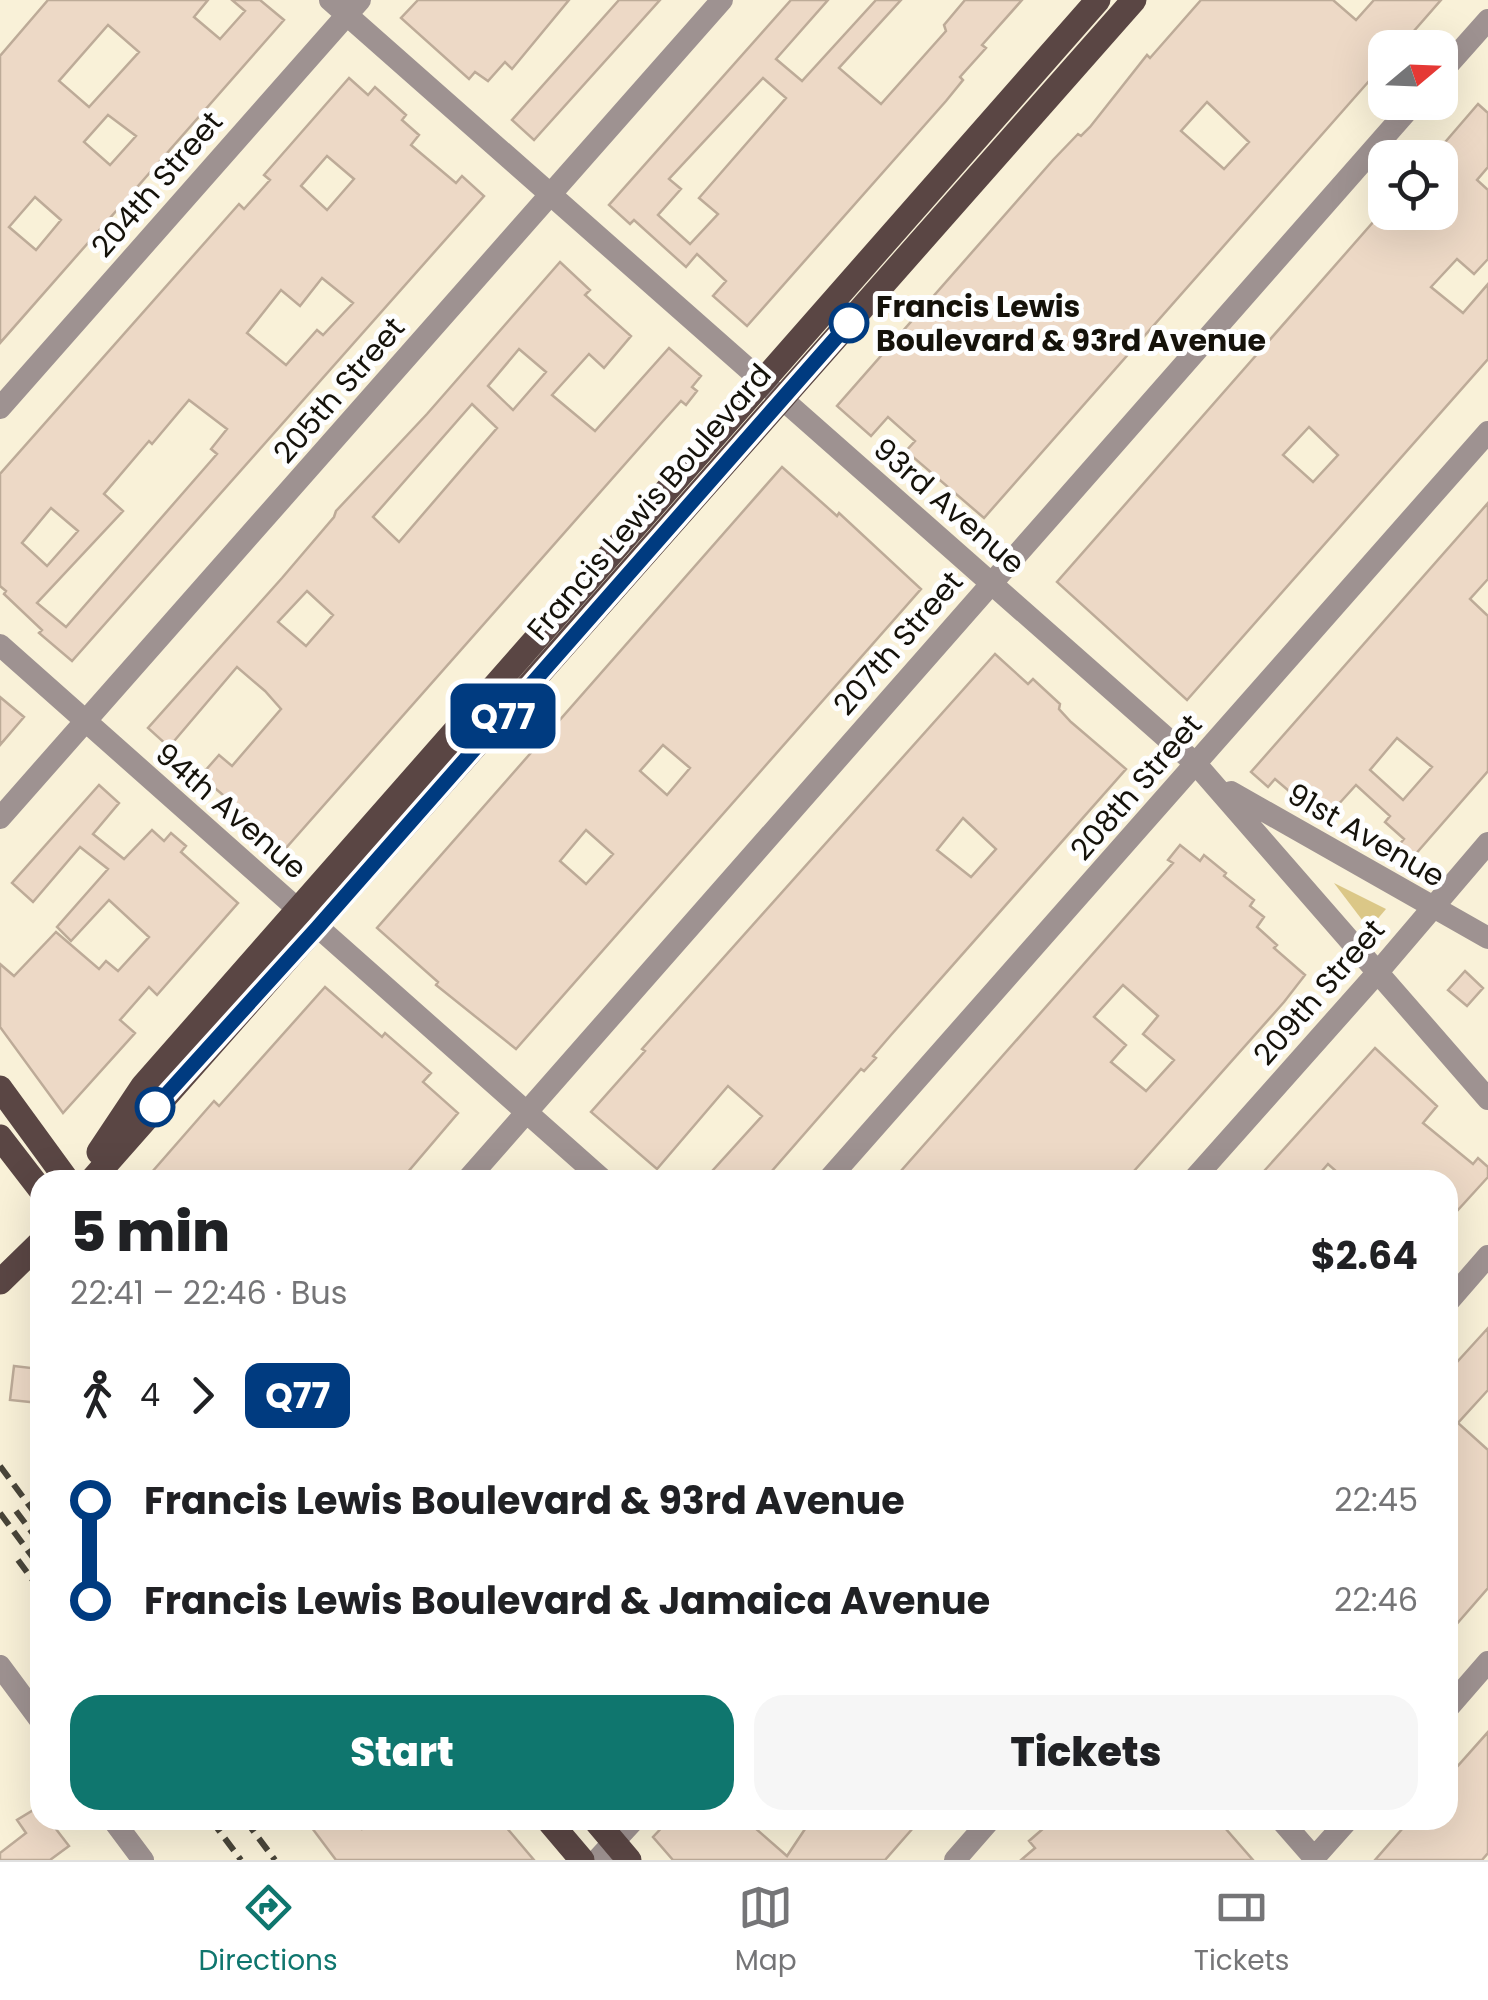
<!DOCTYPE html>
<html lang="en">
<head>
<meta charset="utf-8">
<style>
	body { margin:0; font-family:Poppins,sans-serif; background:#f6f6f6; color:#202124; height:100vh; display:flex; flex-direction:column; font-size:38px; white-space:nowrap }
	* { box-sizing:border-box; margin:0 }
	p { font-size:32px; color:#757577 }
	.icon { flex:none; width:55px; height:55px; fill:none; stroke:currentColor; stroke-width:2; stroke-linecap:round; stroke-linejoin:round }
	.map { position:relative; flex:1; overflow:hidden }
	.sheet { position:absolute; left:30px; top:1170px; width:1428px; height:660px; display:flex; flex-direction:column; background:#fff; border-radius:30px; box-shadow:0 10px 40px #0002 }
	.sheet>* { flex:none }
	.badge { padding:0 20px; border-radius:15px; font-size:35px; line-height:65px }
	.needle { width:65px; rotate:71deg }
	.controls { position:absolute; left:1368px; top:30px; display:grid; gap:20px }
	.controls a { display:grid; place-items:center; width:90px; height:90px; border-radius:20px; background:#fff; box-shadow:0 10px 40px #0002; font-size:50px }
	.map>.badge { position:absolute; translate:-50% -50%; box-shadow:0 0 0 5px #fff }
	.legs { display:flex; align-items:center; gap:15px; height:110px; padding:0 40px; font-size:32px }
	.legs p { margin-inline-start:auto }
	.summary { display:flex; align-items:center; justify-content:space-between; height:170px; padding:0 40px }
	h1 { font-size:55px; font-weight:800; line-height:75px }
	.action { display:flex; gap:20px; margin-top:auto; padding:20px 40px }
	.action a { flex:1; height:115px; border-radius:30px; background:#0f766e; color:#fff; font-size:40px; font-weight:800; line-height:115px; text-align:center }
	.action a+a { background:#f6f6f6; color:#202124 }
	ul { padding:0 40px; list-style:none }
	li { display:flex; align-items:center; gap:35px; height:100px; font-size:38px }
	li i { display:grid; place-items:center; width:15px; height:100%; margin:0 12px; background:currentColor }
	li i::after { content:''; width:25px; height:25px; margin:-12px; border:8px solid; border-radius:50%; background:#fff }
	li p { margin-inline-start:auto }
	li:first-child i { background:linear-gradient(#0000 50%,currentColor 0) }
	li:last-child i { background:linear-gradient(currentColor 50%,#0000 0) }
	.dock { display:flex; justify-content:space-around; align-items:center; height:140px; border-top:2px solid #e0e0e0; background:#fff; font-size:28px; color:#757577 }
	.dock a { display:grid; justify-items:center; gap:5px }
	.dock .on { color:#0f766e }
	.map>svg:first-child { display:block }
	.green { fill:#dbc787 }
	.building { fill:#edd9c6; stroke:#bdab98; stroke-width:2.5; fill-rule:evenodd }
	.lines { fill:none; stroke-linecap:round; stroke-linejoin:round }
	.minor { stroke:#9e9291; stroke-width:22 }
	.primary { stroke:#5a4644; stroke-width:25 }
	.rail { stroke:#494539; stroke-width:6; stroke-dasharray:15 8; stroke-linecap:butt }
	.line-1-casing { stroke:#fff; stroke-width:22 }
	.line-1 { stroke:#003b80; stroke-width:15 }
	.stop-1-dot { fill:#fff; stroke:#003b80; stroke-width:5 }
	.labels { text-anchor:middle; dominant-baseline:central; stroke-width:10; stroke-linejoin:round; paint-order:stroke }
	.street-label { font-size:30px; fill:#15120a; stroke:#fefefe }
	.stop-label { font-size:30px; font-weight:bold; fill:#15120a; stroke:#fefefe; text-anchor:start }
</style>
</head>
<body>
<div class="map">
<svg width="1488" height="1860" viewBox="0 0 1488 1860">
	<rect width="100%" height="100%" fill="#f9f1d8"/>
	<!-- green -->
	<path class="green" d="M1334,883L1386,909L1369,929Z"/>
	<!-- building -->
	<path class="building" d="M48,0H208L194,17L220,39L245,11L232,0H260L284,20L0,343V56ZM108,25L139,52L89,107L59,81ZM108,115L136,136L110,165L84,142ZM35,197L61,220L36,250L9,227Z
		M418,0H569L512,69L505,62L488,81L475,72L469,79L401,18Z
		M619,0H660L534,140L512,120Z
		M791,0H828L776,59L802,81L876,0H901L839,68L881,104L946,31L944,25L965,0H1022L982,45L986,48L960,77L963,80L946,101L747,326L713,296L726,281L697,254L686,267L634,220L630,224L609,205ZM763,78L786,98L699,198L718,214L690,244L658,215L681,189L669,179Z
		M1201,0H1333L1356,20L1374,0H1441L1399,48H1385V63L1377,72L984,518L906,451L915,441L888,417L871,436L837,406L1053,160L1078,134L1081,136L1090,127L1147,55L1150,58ZM1207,102L1249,142L1224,169L1181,131Z
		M349,78L368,95L375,87L406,115L402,120L419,135L411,145L456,183L462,176L484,196L72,661L39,633L42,630L4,594L6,591L0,586V474L239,204L244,209L270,180L264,175ZM327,156L354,179L327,210L301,186ZM322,278L353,303L323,335L317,330L286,365L247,333L281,290L300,306ZM189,400L227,429L211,449L217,454L66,627L37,603L123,511L104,494L149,441L152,444ZM51,508L78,531L47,566L22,543Z
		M1478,104L1488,113V167L1477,180L1488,190V259L1474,274L1457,259L1431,287L1463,313L1488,284V359L1187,700L1057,582L1382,212H1440V158L1434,155ZM1309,427L1338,455L1313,482L1283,455Z
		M560,262L590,290L585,295L631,336L604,368L589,354L552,395L595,431L669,348L701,376L692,387L697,391L686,405L681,401L663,421L286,848L204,779V772L219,755L232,766L281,709L265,691L237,667L169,747L148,728L282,578L334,517L336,511L427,414ZM519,349L546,372L513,410L488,386ZM472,404L497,428L399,542L373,517ZM307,591L333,615L306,646L278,622Z
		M782,467L837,516L839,513L921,589L516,1049L436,985L438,982L377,928ZM663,745L690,768L667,795L640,771ZM586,830L613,854L586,884L560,861Z
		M1488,503V579L1470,599L1488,616V771L1413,857L1399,845L1404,839L1385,822L1390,816L1356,785L1326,818L1299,794L1296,797L1275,779L1268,787L1251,772ZM1397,738L1432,767L1403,800L1370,770Z
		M995,654L1028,684L1033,679L1060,704L1059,709L1071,722L1126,769L891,1035L873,1056L876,1058L864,1071L861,1069L764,1180H704L762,1116L728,1086L657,1169L591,1112L645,1051L642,1049ZM963,818L996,849L971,877L937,850Z
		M0,697L24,717L0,745Z
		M99,785L119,803L93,834L124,859L152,830L164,841L171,833L186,846L181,852L238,903L157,995L149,987L120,1020L135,1033L63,1113L0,1027V964L14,976L56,932L99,969L106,961L118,971L149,937L109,900L71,941L57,927L108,869L80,847L33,902L12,883Z
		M1180,845L1200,861L1204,855L1226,873L1224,876L1254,900L1250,906L1264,917L1257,927L1277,945L1274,948L1305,975L1284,1002L1126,1180H893L1173,863L1168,860ZM1123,985L1158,1016L1143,1034L1174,1060L1146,1091L1111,1062L1126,1045L1094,1017Z
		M1465,971L1483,988L1467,1006L1448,990Z
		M325,987L382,1037L385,1033L431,1073L423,1082L458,1113L401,1180H145L214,1101L219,1106Z
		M1375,1048L1437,1106L1423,1123L1473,1164L1478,1158L1488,1167V1177L1457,1211L1448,1203V1180H1346L1328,1164L1314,1180H1256Z
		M1488,1328V1390L1458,1423L1488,1450V1588L1448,1634V1372Z
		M14,1366L40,1369V1403L10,1400Z
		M1488,1732V1853L1482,1860H1375L1410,1820H1448V1777Z
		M40,1806V1820H49L69,1846L50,1860H0V1853L26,1833L17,1820Z
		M306,1820H356L362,1829L373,1820H500L534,1860H336Z
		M669,1820H746L787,1856L811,1820H920L885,1860H673L653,1837Z
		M1053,1820H1218L1253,1860H1021L1035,1848L1029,1841Z"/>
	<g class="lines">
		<!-- minor -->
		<path class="minor" d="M330,0L1196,764L1488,1099
			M1440,74L1488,20
			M0,408L360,0
			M0,645L603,1180
			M1231,792L1488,938
			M0,818L722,0
			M467,1180L1415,102
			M828,1180L1488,432
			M1193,1180L1378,972L1488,843
			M1448,1302L1488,1256
			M0,1666L40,1720
			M1448,1708L1488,1662
			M113,1820L143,1860
			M1281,1820L1316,1860
			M1314,1858L1348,1820
			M597,1860L634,1820
			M955,1860L990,1820"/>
		<!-- primary -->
		<path class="primary" d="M0,1088L67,1180
			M0,1137L40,1189
			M99,1152L143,1086L1098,0
			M92,1180L1134,0
			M0,1282L40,1243
			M548,1820L582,1860
			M595,1820L629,1860"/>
		<!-- rail -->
		<path class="rail" d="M0,1466L40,1520
			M16,1511L40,1543
			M0,1513L40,1567
			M18,1560L40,1590
			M211,1820L241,1860
			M245,1820L275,1860"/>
	</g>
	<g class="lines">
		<!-- line-1 casing -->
		<g class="line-1-casing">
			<path id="line-1" d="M155,1107L318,927L849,323"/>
		</g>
		<!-- line-1 -->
		<use href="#line-1" class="line-1"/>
	</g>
	<!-- markers -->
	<g class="stop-1-dot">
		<circle cx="849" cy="323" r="18"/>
		<circle cx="155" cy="1107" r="18"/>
	</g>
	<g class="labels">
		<!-- street labels -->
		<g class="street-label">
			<text transform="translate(157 184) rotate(-49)">204th Street</text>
			<text transform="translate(339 390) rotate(-49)">205th Street</text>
			<text transform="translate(649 502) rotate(-49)">Francis Lewis Boulevard</text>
			<text transform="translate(949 506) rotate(41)">93rd Avenue</text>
			<text transform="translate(898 643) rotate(-49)">207th Street</text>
			<text transform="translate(1136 787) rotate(-49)">208th Street</text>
			<text transform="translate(231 811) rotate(41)">94th Avenue</text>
			<text transform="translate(1366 835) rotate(30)">91st Avenue</text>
			<text transform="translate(1319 992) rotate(-49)">209th Street</text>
		</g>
		<!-- stop labels -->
		<g class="stop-label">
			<text x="876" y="306">Francis Lewis<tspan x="876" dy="34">Boulevard &amp; 93rd Avenue</tspan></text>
		</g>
	</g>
</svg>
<div class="controls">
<a><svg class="needle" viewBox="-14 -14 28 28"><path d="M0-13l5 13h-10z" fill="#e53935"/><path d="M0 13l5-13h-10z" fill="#757577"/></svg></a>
<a><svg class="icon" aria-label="locate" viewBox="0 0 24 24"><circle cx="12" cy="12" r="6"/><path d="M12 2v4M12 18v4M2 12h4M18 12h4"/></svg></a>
</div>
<b class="badge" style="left:503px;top:716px;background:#003b80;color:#fff">Q77</b>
<section class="sheet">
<div class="summary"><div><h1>5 min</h1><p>22:41 – 22:46 · Bus</p></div><b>$2.64</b></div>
<div class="legs"><svg class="icon" aria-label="walk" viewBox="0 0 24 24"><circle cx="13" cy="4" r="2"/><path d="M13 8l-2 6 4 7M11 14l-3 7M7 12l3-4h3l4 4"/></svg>4<svg class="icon" aria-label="forward" viewBox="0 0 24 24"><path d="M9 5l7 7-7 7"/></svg><b class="badge" style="background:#003b80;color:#fff">Q77</b></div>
<ul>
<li><i style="color:#003b80"></i><b>Francis Lewis Boulevard &amp; 93rd Avenue</b><p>22:45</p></li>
<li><i style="color:#003b80"></i><b>Francis Lewis Boulevard &amp; Jamaica Avenue</b><p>22:46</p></li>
</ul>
<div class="action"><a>Start</a><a>Tickets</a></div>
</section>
</div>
<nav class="dock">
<a class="on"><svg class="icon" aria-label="directions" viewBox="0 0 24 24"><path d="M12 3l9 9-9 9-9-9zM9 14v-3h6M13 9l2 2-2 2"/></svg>Directions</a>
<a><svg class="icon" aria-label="map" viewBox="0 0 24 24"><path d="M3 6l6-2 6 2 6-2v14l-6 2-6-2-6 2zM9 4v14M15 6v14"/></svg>Map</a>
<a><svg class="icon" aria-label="tickets" viewBox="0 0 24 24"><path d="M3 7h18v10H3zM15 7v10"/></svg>Tickets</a>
</nav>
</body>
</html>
